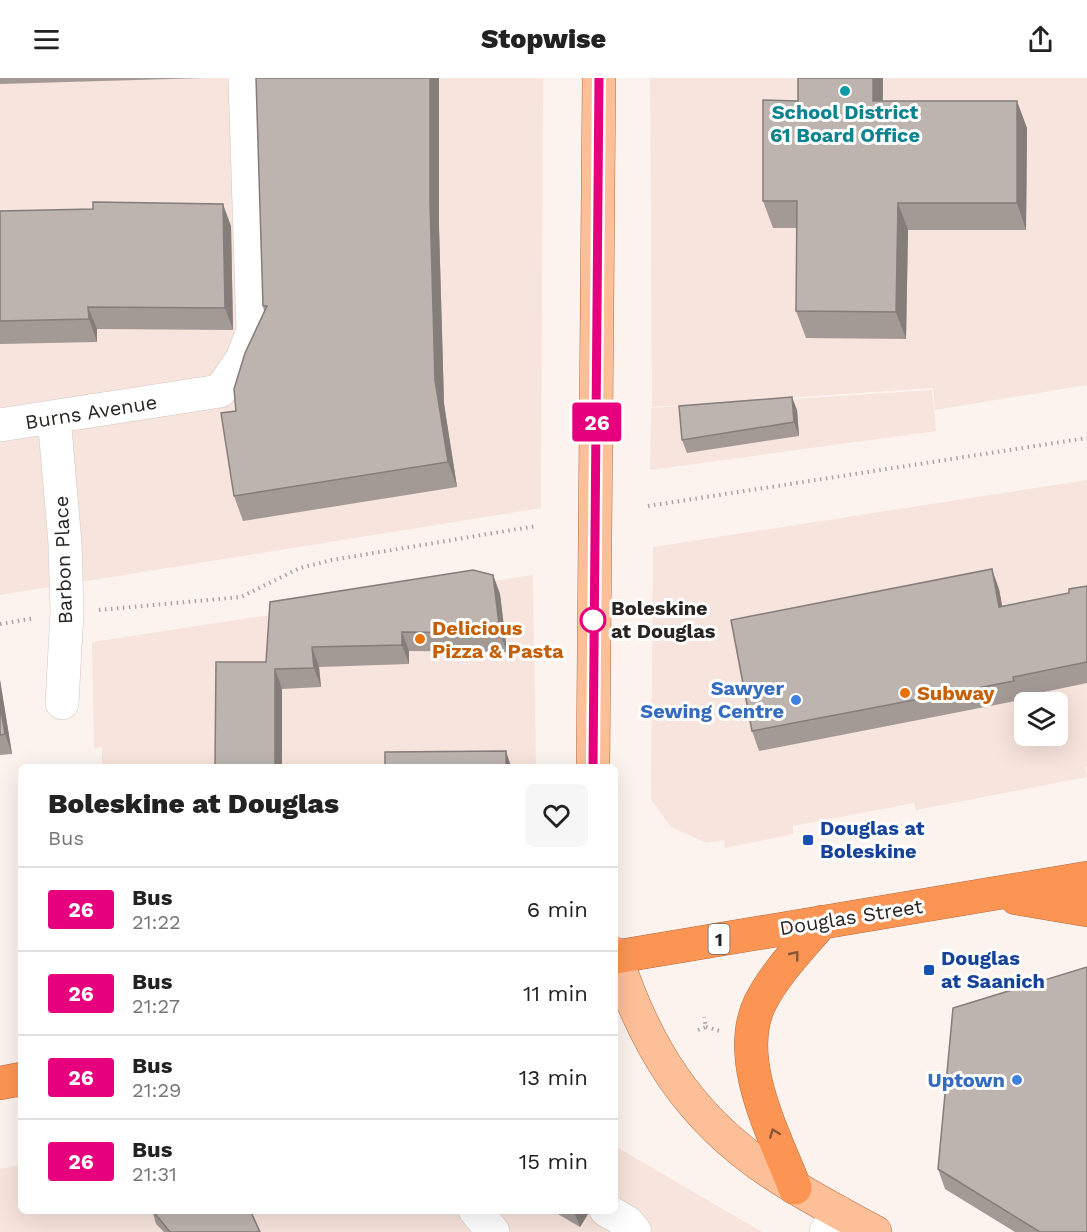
<!DOCTYPE html>
<html lang="en">
<head>
<meta charset="utf-8">
<style>
	body { margin:0; font-family:"Work Sans",sans-serif; background:#f6f6f6; color:#222; height:100vh; display:flex; flex-direction:column; font-size:22px; white-space:nowrap }
	* { box-sizing:border-box; margin:0 }
	p { font-size:20px; color:#767676 }
	.icon { flex:none; width:33px; height:33px; fill:none; stroke:currentColor; stroke-width:2; stroke-linecap:round; stroke-linejoin:round }
	.map { position:relative; flex:1; overflow:hidden }
	.details { position:absolute; left:18px; top:686px; width:600px; height:450px; display:flex; flex-direction:column; background:#fff; border-radius:9px; box-shadow:0 6px 24px #0002 }
	.details>* { flex:none }
	.badge { padding:0 12px; border-radius:4px; font-size:21px; line-height:39px }
	.controls { position:absolute; left:1014px; top:614px; display:grid; gap:12px }
	.controls a { display:grid; place-items:center; width:54px; height:54px; border-radius:9px; background:#fff; box-shadow:0 6px 24px #0002; font-size:30px }
	.map>.badge { position:absolute; translate:-50% -50%; box-shadow:0 0 0 3px #fff }
	.round { display:grid; place-items:center; flex:none; width:63px; height:63px; border-radius:9px; background:#f6f6f6 }
	.overview { display:flex; align-items:center; justify-content:space-between; height:102px; padding:0 30px }
	h1 { font-size:28px; font-weight:800; line-height:45px }
	ul { padding:0; list-style:none }
	li { display:flex; align-items:center; gap:18px; height:84px; padding:0 30px; border-top:2px solid #e0e0e0 }
	li div { flex:1 }
	li b { display:block; font-size:22px }
	li em { font-style:normal }
	li .badge { min-width:66px; font-weight:700; text-align:center }
	header { display:flex; justify-content:space-between; align-items:center; height:78px; padding:0 30px; background:#fff; font-size:27px; font-weight:800 }
	.map>svg:first-child { display:block }
	.built { fill:#f7e4dc; fill-rule:evenodd }
	.lines { fill:none; stroke-linecap:round; stroke-linejoin:round }
	.minor-casing { stroke:#d0c6c1; stroke-width:34 }
	.major-casing { stroke:#b26d42; stroke-width:34 }
	.highway-casing { stroke:#b26d42; stroke-width:34 }
	.path { stroke:#aba4a0; stroke-width:4; stroke-dasharray:1.5 4.5; stroke-linecap:butt }
	.minor { stroke:#fff; stroke-width:33 }
	.major { stroke:#fdbf98; stroke-width:33 }
	.highway { stroke:#fc9553; stroke-width:33 }
	.wall { fill:#a39a96 }
	.shaded-wall { fill:#847d7a }
	.building { fill:#bdb3af; stroke:#847d7a; stroke-width:1.5 }
	.oneway { stroke:#875738 }
	.line-casing { stroke:#fff; stroke-width:14 }
	.line { stroke:#e6007e; stroke-width:9 }
	.culture-dot { fill:#0f9aa8; stroke:#fff; stroke-width:2 }
	.stop-dot { fill:#fff; stroke:#e6007e; stroke-width:3 }
	.food-dot { fill:#e8710a; stroke:#fff; stroke-width:2 }
	.shop-dot { fill:#3f7fe0; stroke:#fff; stroke-width:2 }
	.transit-dot { fill:#1a4fb4; stroke:#fff; stroke-width:2 }
	.labels { text-anchor:middle; dominant-baseline:central; stroke-width:6; stroke-linejoin:round; paint-order:stroke }
	.shield { fill:#fff; stroke:#686664; stroke-width:1.5 }
	.shield-label { font-size:18px; font-weight:bold; fill:#282422 }
	.culture-label { font-size:20px; font-weight:bold; fill:#0d838f; stroke:#fff }
	.street-label { font-size:20px; fill:#282422; stroke:#fff }
	.stop-label { font-size:20px; font-weight:bold; fill:#282422; stroke:#fff; text-anchor:start }
	.food-label { font-size:20px; font-weight:bold; fill:#c56008; stroke:#fff; text-anchor:start }
	.shop-label { font-size:20px; font-weight:bold; fill:#366cbe; stroke:#fff; text-anchor:end }
	.transit-label { font-size:20px; font-weight:bold; fill:#164399; stroke:#fff; text-anchor:start }
</style>
</head>
<body>
<header><svg class="icon" aria-label="menu" viewBox="0 0 24 24"><path d="M4 6h16M4 12h16M4 18h16"/></svg>Stopwise<svg class="icon" aria-label="share" viewBox="0 0 24 24"><path d="M12 15V3M7 8l5-5 5 5M5 13v7h14v-7"/></svg></header>
<div class="map">
<svg width="1087" height="1154" viewBox="0 0 1087 1154">
	<rect width="100%" height="100%" fill="#fdf3ee"/>
	<!-- built -->
	<path class="built" d="M0,0H543L541,430L0,517Z
		M650,0H1087V307L935,332L933,310L652,329Z
		M932,312L936,353L650,392L651,330Z
		M1087,402V688L1085,689L1087,699L916,732L914,725L793,748V756L725,770L724,762L706,765L671,749L651,721L653,469ZM1024,624H1058V657H1024Z
		M533,497L536,688H102V669L94,670L92,564Z
		M615,1068L762,1154H0V1091L21,1087V1132H615Z"/>
	<g class="lines">
		<!-- minor casing -->
		<g class="minor-casing">
			<path id="minor" d="M54,339L65,465L67,534L62,625
				M0,347L220,313L242,281L253,253L245,0
				M475,1132L493,1154
				M606,1132L627,1144L635,1154
				M826,1154L838,1134"/>
		</g>
		<!-- major casing -->
		<g class="major-casing">
			<path id="major" d="M593,688C594,459 599,230 599,0
				M615,876C645,969 689,1040 772,1095C805,1117 840,1135 875,1154"/>
		</g>
		<!-- highway casing -->
		<g class="highway-casing">
			<path id="highway" d="M1016,820L1087,832
				M615,879L1087,800
				M0,1005L21,1001
				M795,1110C774,1056 733,981 760,925C775,895 801,869 822,844"/>
		</g>
		<!-- path -->
		<path class="path" d="M648,428L1087,360
			M99,532L241,519L300,490L332,482L536,448
			M0,546L35,540
			M706,949L720,953
			M698,952L706,949L704,939"/>
		<!-- minor -->
		<use href="#minor" class="minor"/>
		<!-- major -->
		<use href="#major" class="major"/>
		<!-- highway -->
		<use href="#highway" class="highway"/>
	</g>
	<!-- wall -->
	<path class="wall" d="M0,0H205L0,6Z
		M256,0H439V149L444,326L457,409L243,443L234,418L236,333L264,233L263,228Z
		M883,0V23L1027,50L1026,152H908L906,261L806,260L796,233L797,150H773L763,123L798,23Z
		M0,133L231,148L233,252L97,251V264L0,266Z
		M797,332L799,358L687,375L682,362Z
		M493,497L500,516L507,574L409,573V586L319,589L321,609L282,611L266,584Z
		M1087,508V605L1020,619L1021,622L759,673L752,653L999,511L1002,528L1069,515Z
		M0,602L12,676L0,677Z
		M938,1091L1087,1154H1015L945,1111Z
		M152,1132L260,1154H164L156,1146Z
		M551,1132H589L588,1136L580,1149Z"/>
	<!-- shaded-wall -->
	<path class="shaded-wall" d="M430,0H439V149L444,326L457,409L448,384L435,302L430,124Z
		M873,0H883L882,50L873,23Z
		M1017,23L1027,50L1026,152L1017,125Z
		M898,125L908,152L906,261L896,234Z
		M223,126L231,148L233,252L225,230Z
		M88,229L97,251V264L89,241Z
		M792,319L797,332L799,358L794,344Z
		M992,491L999,511L1006,548L999,529Z
		M493,497L500,516L507,574L500,555Z
		M402,554L409,573V586L402,567Z
		M312,569L319,589L321,609L314,590Z
		M275,591L282,611V688H275Z
		M0,602L12,676L5,656L0,627Z
		M506,673L511,688H506Z
		M577,1132H589L588,1136L580,1149L575,1136Z"/>
	<!-- building -->
	<path class="building" d="M256,0H430V124L435,302L448,384L234,418L221,335L236,333L234,311L245,275L267,228H263Z
		M798,0H873V23H1017V125H898L896,234L796,233L797,123H763V22L798,23Z
		M93,124L223,126L225,230L88,229L89,241L0,243V133L93,131Z
		M792,319L794,344L682,362L679,328Z
		M992,491L999,529L1069,515V511L1087,508V584L1013,599L1014,603L752,653L731,542Z
		M473,492L493,497L500,555L402,554V567L312,569L314,590L275,591V688H215L216,584H266L270,524Z
		M0,627L5,656L0,657Z
		M506,673V688H385V674Z
		M1087,889V1154H1040L938,1091L953,930Z
		M152,1132H250L260,1154H170Z
		M569,1132H577L575,1136Z"/>
	<!-- one-way arrows -->
	<defs><path id="oneway-chevron" d="M-2-3.5L2.5 0L-2 3.5" fill="none" stroke-width="1.6" stroke-linecap="round" stroke-linejoin="round" transform="scale(1.5)"/></defs>
	<g class="oneway">
		<use href="#oneway-chevron" transform="translate(795 877) rotate(-51)"/>
		<use href="#oneway-chevron" transform="translate(774 1055) rotate(-111)"/>
	</g>
	<g class="lines">
		<!-- line casing -->
		<g class="line-casing">
			<path id="line" d="M593,688C593,459 599,230 599,0"/>
		</g>
		<!-- line -->
		<use href="#line" class="line"/>
	</g>
	<!-- markers -->
	<circle class="culture-dot" cx="845" cy="13" r="6"/>
	<circle class="stop-dot" cx="593" cy="542" r="12"/>
	<g class="food-dot">
		<circle cx="420" cy="561" r="6"/>
		<circle cx="905" cy="615" r="6"/>
	</g>
	<g class="shop-dot">
		<circle cx="796" cy="622" r="6"/>
		<circle cx="1017" cy="1002" r="6"/>
	</g>
	<g class="transit-dot">
		<rect x="802" y="756" width="12" height="12" rx="3"/>
		<rect x="923" y="886" width="12" height="12" rx="3"/>
	</g>
	<g class="labels">
		<!-- shield labels -->
		<rect class="shield" x="708.5" y="846" width="21" height="30" rx="4.5"/>
		<g class="shield-label">
			<text x="719" y="861">1</text>
		</g>
		<!-- culture labels -->
		<g class="culture-label">
			<text x="845" y="34">School District<tspan x="845" dy="23">61 Board Office</tspan></text>
		</g>
		<!-- street labels -->
		<g class="street-label">
			<text transform="translate(91 334) rotate(-9)">Burns Avenue</text>
			<text transform="translate(63 482) rotate(-92)">Barbon Place</text>
			<text transform="translate(851 839) rotate(-9)">Douglas Street</text>
		</g>
		<!-- stop labels -->
		<g class="stop-label">
			<text x="611" y="530">Boleskine<tspan x="611" dy="23">at Douglas</tspan></text>
		</g>
		<!-- food labels -->
		<g class="food-label">
			<text x="432" y="550">Delicious<tspan x="432" dy="23">Pizza &amp; Pasta</tspan></text>
			<text x="917" y="615">Subway</text>
		</g>
		<!-- shop labels -->
		<g class="shop-label">
			<text x="784" y="610">Sawyer<tspan x="784" dy="23">Sewing Centre</tspan></text>
			<text x="1005" y="1002">Uptown</text>
		</g>
		<!-- transit labels -->
		<g class="transit-label">
			<text x="820" y="750">Douglas at<tspan x="820" dy="23">Boleskine</tspan></text>
			<text x="941" y="880">Douglas<tspan x="941" dy="23">at Saanich</tspan></text>
		</g>
	</g>
</svg>
<div class="controls">
<a><svg class="icon" aria-label="layers" viewBox="0 0 24 24"><path d="M12 4l9 5-9 5-9-5zM3 14l9 5 9-5"/></svg></a>
</div>
<b class="badge" style="left:597px;top:344px;background:#e6007e;color:#fff">26</b>
<section class="details">
<div class="overview"><div><h1>Boleskine at Douglas</h1><p>Bus</p></div><a class="round"><svg class="icon" aria-label="heart" viewBox="0 0 24 24"><path d="M12 20l-8-8c-3-5 5-10 8-4 3-6 11-1 8 4z"/></svg></a></div>
<ul>
<li><span class="badge" style="background:#e6007e;color:#fff">26</span><div><b>Bus</b><p>21:22</p></div><em>6 min</em></li>
<li><span class="badge" style="background:#e6007e;color:#fff">26</span><div><b>Bus</b><p>21:27</p></div><em>11 min</em></li>
<li><span class="badge" style="background:#e6007e;color:#fff">26</span><div><b>Bus</b><p>21:29</p></div><em>13 min</em></li>
<li><span class="badge" style="background:#e6007e;color:#fff">26</span><div><b>Bus</b><p>21:31</p></div><em>15 min</em></li>
</ul>
</section>
</div>
</body>
</html>
